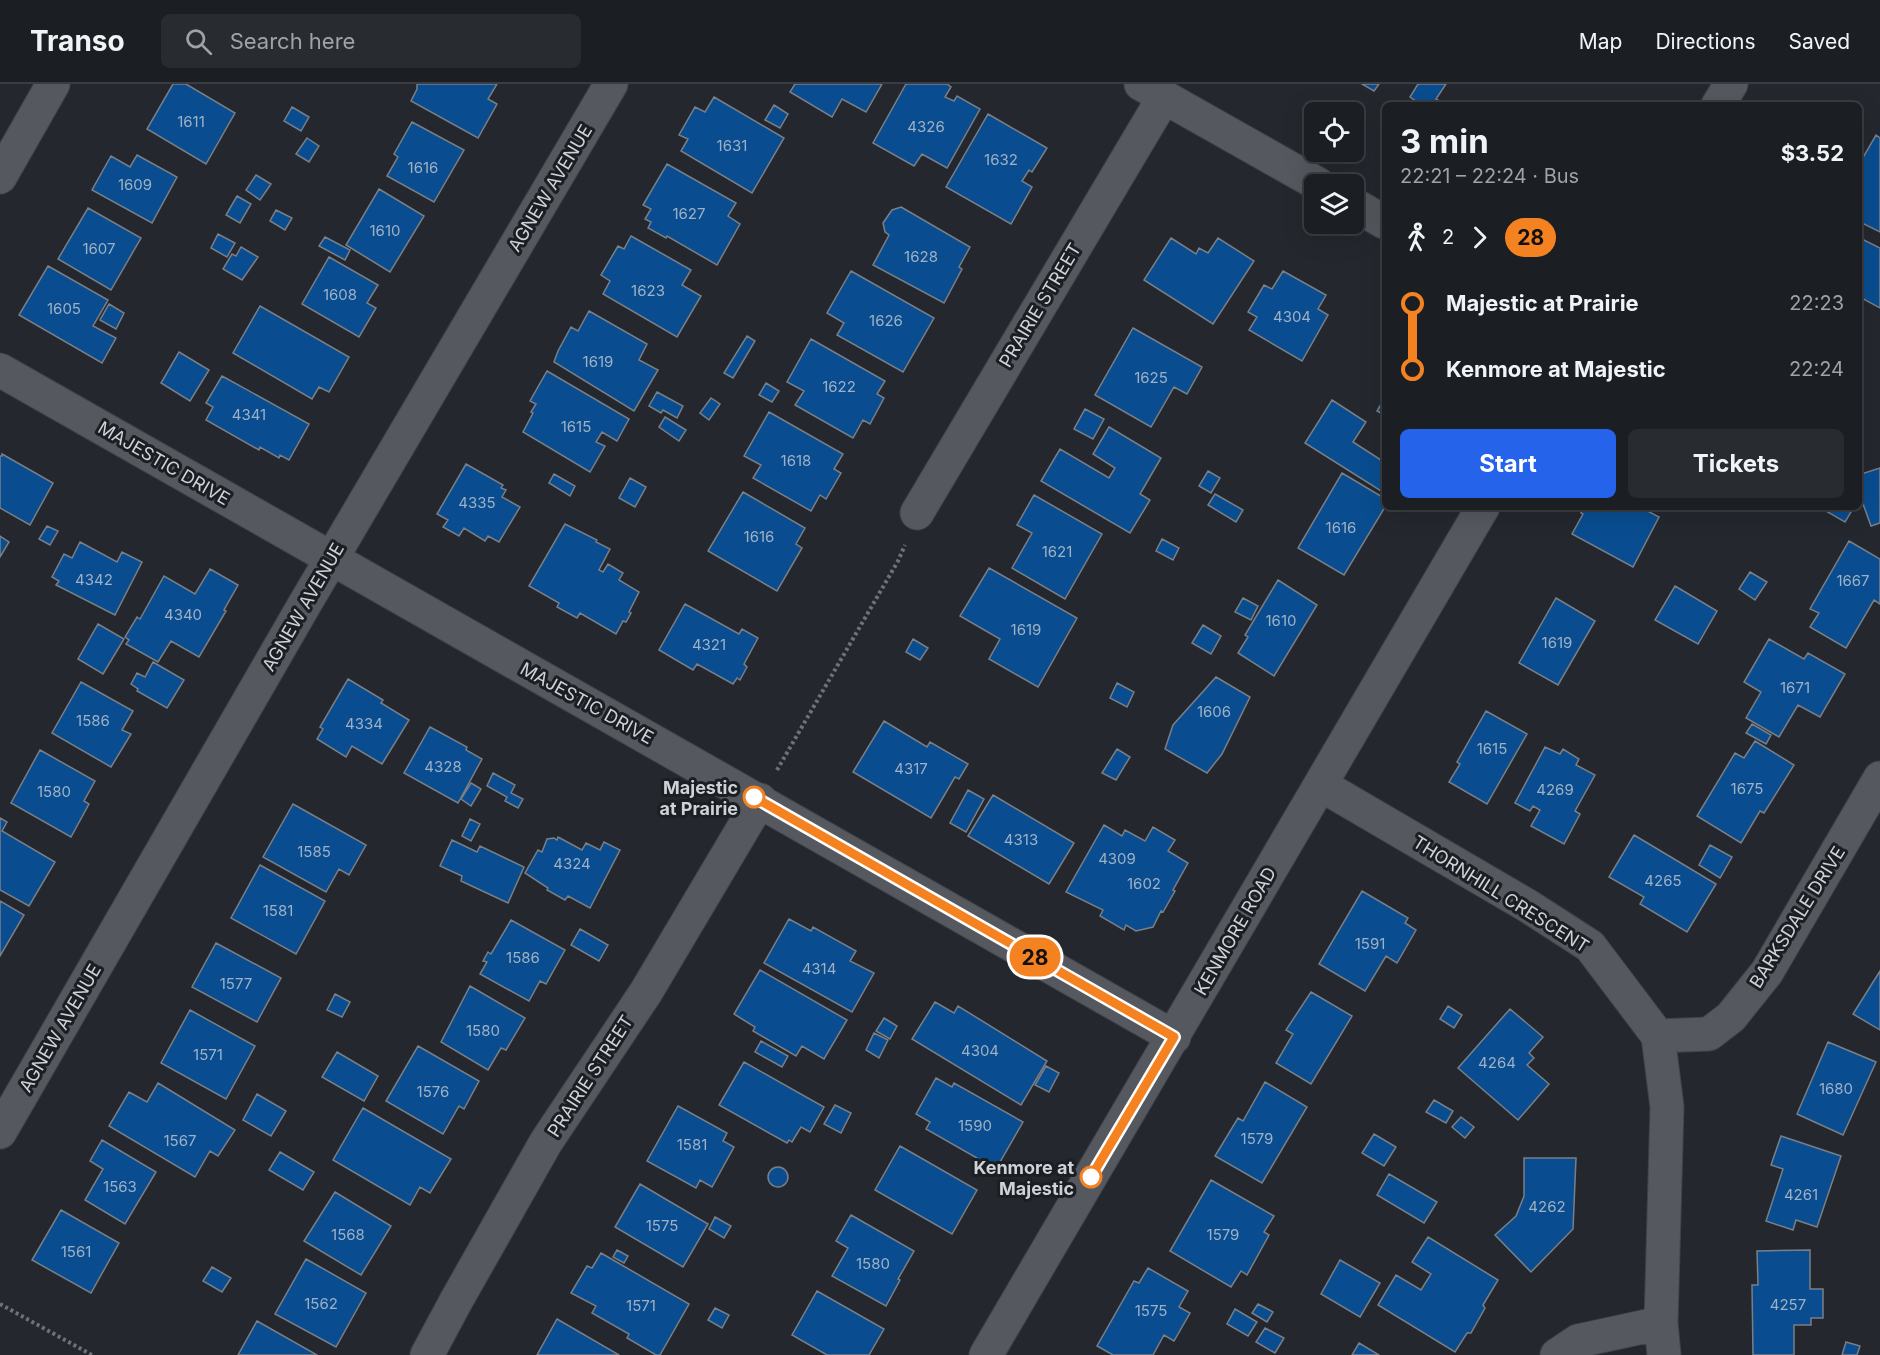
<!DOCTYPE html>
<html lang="en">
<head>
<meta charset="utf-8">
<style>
	body { margin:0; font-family:Inter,sans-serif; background:#282b2f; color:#f1f3f6; height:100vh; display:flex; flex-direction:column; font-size:22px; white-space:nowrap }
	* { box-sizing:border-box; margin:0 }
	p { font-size:20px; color:#a0a2a5 }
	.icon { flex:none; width:33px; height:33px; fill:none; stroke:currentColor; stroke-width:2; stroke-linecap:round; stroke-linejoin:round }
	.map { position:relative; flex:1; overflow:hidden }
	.panel { position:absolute; left:1382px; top:18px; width:480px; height:408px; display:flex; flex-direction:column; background:#1b1e22; border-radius:9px; box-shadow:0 6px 24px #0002,0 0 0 2px #393c40 }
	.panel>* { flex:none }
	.badge { padding:0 12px; border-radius:20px; font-size:21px; line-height:39px }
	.tools { position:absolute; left:1304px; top:18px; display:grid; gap:12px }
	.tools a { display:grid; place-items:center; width:60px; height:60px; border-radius:9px; background:#1b1e22; box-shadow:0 6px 24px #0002,0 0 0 2px #393c40; font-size:30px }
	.map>.badge { position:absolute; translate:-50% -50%; box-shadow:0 0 0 3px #fff }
	.legs { display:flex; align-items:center; gap:9px; height:66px; padding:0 18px; font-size:20px }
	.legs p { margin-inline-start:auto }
	.summary { display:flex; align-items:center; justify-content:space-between; height:102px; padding:0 18px }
	h1 { font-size:33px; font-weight:700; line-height:45px }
	.button { display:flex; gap:12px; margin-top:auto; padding:12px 18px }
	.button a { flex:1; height:69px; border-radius:9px; background:#2563eb; color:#fff; font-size:24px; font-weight:700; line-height:69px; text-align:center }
	.button a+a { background:#282b2f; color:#f1f3f6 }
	ul { padding:0 18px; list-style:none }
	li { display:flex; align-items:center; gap:21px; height:66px; font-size:22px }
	li i { display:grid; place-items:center; width:9px; height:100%; margin:0 8px; background:currentColor }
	li i::after { content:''; width:15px; height:15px; margin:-8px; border:4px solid; border-radius:50%; background:#1b1e22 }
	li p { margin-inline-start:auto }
	li:first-child i { background:linear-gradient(#0000 50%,currentColor 0) }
	li:last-child i { background:linear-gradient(currentColor 50%,#0000 0) }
	header { display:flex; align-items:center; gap:36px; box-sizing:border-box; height:84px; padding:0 30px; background:#1b1e22; border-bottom:2px solid #393c40 }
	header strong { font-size:28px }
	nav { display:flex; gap:33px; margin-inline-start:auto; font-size:21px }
	.search { width:420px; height:54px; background:#282b2f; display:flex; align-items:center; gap:15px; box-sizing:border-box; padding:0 21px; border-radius:9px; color:#a0a2a5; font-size:22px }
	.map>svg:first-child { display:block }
	.building { fill:#094d90; stroke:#7a7f85; stroke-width:1.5 }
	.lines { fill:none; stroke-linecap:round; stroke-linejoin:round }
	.minor-casing { stroke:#404348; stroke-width:35 }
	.tertiary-casing { stroke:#404348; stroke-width:35 }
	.path { stroke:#6f7278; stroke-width:4; stroke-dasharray:3 3; stroke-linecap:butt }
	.minor { stroke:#55595f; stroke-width:33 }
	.tertiary { stroke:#55595f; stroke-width:33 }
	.line-1-casing { stroke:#fff; stroke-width:14 }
	.line-1 { stroke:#f58220; stroke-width:9 }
	.stop-1-dot { fill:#fff; stroke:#f58220; stroke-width:3 }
	.labels { text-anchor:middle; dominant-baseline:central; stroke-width:6; stroke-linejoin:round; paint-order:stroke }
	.number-label { font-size:15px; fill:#9eb1c4 }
	.street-label { font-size:18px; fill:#cfd2d6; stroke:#1b1f24 }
	.stop-label { font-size:18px; font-weight:bold; fill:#cfd2d6; stroke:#1b1f24; text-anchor:end }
</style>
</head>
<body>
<header>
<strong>Transo</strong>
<div class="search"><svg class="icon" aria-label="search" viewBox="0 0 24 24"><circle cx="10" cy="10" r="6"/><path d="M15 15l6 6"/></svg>Search here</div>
<nav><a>Map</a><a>Directions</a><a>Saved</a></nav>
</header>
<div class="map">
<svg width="1880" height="1271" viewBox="0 0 1880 1271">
	<rect width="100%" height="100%" fill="#24282e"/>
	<!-- building -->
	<path class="building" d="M173,0H186L235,29L206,80L147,45Z
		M417,0H497L488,15L497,20L478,54L411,17L417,5Z
		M795,0H882L866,28L842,15L832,33L790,8Z
		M906,0H947L951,3L945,13L954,17L957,12L980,25L947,84L922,70L914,82L873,59Z
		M1362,0H1379L1374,7Z
		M1418,0H1446L1436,15L1446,21H1422L1410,13Z
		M714,13L784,54L752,109L681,67L688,55L679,51L695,23L705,28Z
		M774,21L788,30L780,44L765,36Z
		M292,23L309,33L301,47L284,37Z
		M988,30L1047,64L1032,88L1029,86L1022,97L1032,103L1011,140L946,103Z
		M412,38L464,66L434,118L387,92L398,73L394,70Z
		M1876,51L1880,54V148L1858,137V82Z
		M307,54L319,62L309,78L296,70Z
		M137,71L177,93L152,139L92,106L111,72L130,83Z
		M667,80L736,119L728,132L740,140L717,181L667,152L666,154L648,144L651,138L645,135L651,125L643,121Z
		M256,91L271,100L260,116L246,106Z
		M379,105L424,132L390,188L346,161Z
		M237,112L251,120L240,139L226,131Z
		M901,123L970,163L959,183L962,185L944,219L873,181L889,151L885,148L883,139L892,126Z
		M88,124L141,154L111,206L58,175Z
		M276,126L292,134L285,146L270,137Z
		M218,150L235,159L227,173L211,164Z
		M631,152L691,186L682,201L701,212L677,253L603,210L610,197L601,191L618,162L624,165Z
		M325,153L350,166L345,176L319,162Z
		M1858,153L1880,164V224L1858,212Z
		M1171,154L1196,170L1199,164L1208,169L1218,154L1254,177L1213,240L1144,196Z
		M241,163L258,173L242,196L223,185L232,170L236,172Z
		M329,173L378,201L367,219L376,224L359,253L302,220Z
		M48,182L108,216L93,242L116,254L102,279L19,231Z
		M851,187L934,234L903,288L837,251L844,239L827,229Z
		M1283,187L1326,211L1318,225L1328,231L1302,277L1249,246L1257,233L1248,228L1264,201L1272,205Z
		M109,220L124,229L116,245L100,236Z
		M260,222L349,273L329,308L319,303L312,315L233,269Z
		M589,227L647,260L639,276L658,286L634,327L554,278L558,267L571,243L578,247Z
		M1133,244L1202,283L1187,310L1174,303L1151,343L1095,311Z
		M747,252L755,257L733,294L724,289Z
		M811,255L885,297L877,310L884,314L870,340L863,336L853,354L795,321L804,307L787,298Z
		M179,268L209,286L190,317L161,299Z
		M547,287L629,335L617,357L602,348L596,358L605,362L590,388L523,348L533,329L531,328L536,320L530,317Z
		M222,292L309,340L289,376L280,371L279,374L260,363L259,366L206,336L213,323L206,319Z
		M766,299L779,307L772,318L759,311Z
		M657,308L683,322L677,334L663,326L661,329L649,322Z
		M711,314L720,320L709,336L700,329Z
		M1384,315V331L1377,327Z
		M1332,316L1366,338L1353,358L1384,378V402L1381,407L1305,359Z
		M1085,325L1104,335L1093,355L1074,345Z
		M769,328L843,370L834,385L841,389L826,415L820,411L811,427L753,394L761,381L744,372Z
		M665,333L686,346L679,357L659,343Z
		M1109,343L1161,374L1140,410L1150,416L1130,449L1041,397L1060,365L1109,394L1115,384L1093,370Z
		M2,370L53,399L30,441L0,424V372H2Z
		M466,380L503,401L501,404L506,406L502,413L520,423L499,458L488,452L485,457L464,444L459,452L443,443L448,436L437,430Z
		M1880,384V439L1871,442L1858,406V391Z
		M1208,387L1220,394L1211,409L1199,402Z
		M1342,389L1384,414L1385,423L1344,491L1298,464Z
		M554,390L575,402L570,412L549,399Z
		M630,394L646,403L635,423L619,414Z
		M743,408L805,444L796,460L802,464L777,507L708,467Z
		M1215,410L1243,426L1236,438L1208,421Z
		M1034,411L1102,450L1065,515L1012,484L1032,449L1017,441Z
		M1584,423H1640L1659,433L1633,483L1572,450L1583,430L1581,429Z
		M1819,423H1854L1845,438Z
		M565,440L597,456L596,458L610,465L599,486L603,488L608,480L623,489L619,496L639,508L629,528L631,529L626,538L623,537L616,550L580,529L577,534L557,523L559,519L529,502Z
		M47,442L58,447L50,461L39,455Z
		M0,452L9,458L0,473Z
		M1162,455L1179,464L1173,476L1156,467Z
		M1849,457L1880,475V520L1874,516L1846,564L1810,543L1819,529L1810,525Z
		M80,458L117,478L122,468L142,478L115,531L56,501L59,497L52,493L64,470L72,474Z
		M989,484L1077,534L1038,603L989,575L1000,555L960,532Z
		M210,485L238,501L224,526L226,527L199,573L171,557L158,578L126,560L129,556L125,553L137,533L140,535L164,492L195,510Z
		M1750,488L1767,498L1755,516L1739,505Z
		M1278,496L1317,521L1274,592L1238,569L1248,553L1245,551Z
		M1675,502L1717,527L1698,560L1655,536Z
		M1243,514L1258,522L1251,536L1235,528Z
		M1556,514L1595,537L1558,601L1519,579Z
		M685,520L739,550L742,545L758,554L744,580L747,583L740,596L737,594L733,600L697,580L693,586L659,566Z
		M98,540L124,555L103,590L78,575Z
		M1203,541L1221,552L1211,570L1192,559Z
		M913,555L928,564L920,576L906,568Z
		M1769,555L1804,575L1808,569L1845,590L1820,633L1798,621L1779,653L1746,634L1761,608L1744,598Z
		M153,578L184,596L167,624L137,607L138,605L131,600L137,589L145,593Z
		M1216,593L1250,613L1222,670L1207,689L1165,665L1173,641Z
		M348,595L383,616L381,619L409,636L382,680L352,662L346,673L317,655L323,645L320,643Z
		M81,598L133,627L122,646L131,650L111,683L52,649Z
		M1117,599L1134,608L1127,623L1110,614Z
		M1486,627L1527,650L1487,720L1449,698L1460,680L1457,678Z
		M884,637L927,663L930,658L968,680L959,695L955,693L931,734L853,688Z
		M1752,640L1771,651L1766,660L1746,649Z
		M430,643L467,663L466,666L482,675L458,719L404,689Z
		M1755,657L1794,681L1764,729L1760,727L1741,759L1697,732L1735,669L1744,674Z
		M1545,663L1560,670L1563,665L1579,675L1576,681L1595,691L1575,727L1580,730L1564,760L1531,742L1540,726L1533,722L1530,727L1515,719Z
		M1117,665L1130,673L1116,696L1102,689Z
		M40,666L95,697L84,717L89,720L71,753L11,719Z
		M493,689L515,701L511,709L523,715L518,724L505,717L507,713L487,702Z
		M471,699L481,705L471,722L461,715Z
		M968,706L984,715L966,748L950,739Z
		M993,711L1074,759L1049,800L968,752Z
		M293,720L366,761L349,791L339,785L326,808L263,773Z
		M0,734L7,738L2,747L55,778L29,822L0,806Z
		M470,735L480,740L471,757L462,752Z
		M1104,741L1122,752L1125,746L1145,757L1153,743L1175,756L1168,767L1188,779L1173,806L1175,807L1163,828L1161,827L1153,843L1136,847L1126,841L1124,846L1100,832L1103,826L1066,808Z
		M1634,751L1716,800L1687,848L1640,820L1644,813L1609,793Z
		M558,753L582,766L586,759L600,766L604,758L620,766L590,824L568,812L565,816L547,806L548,804L525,789L538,766L542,768L547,755L554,754L557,756Z
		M452,756L477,768L480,762L524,783L508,819L461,797L462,792L440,782Z
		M1710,761L1732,773L1720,794L1699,781Z
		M260,781L325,817L296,870L231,834Z
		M1362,807L1408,834L1405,839L1416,846L1397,879L1386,872L1365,907L1319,880Z
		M0,817L24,831L0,872Z
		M789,835L811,847L813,843L856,867L850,877L874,889L852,928L764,879Z
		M511,836L565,866L546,900L540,897L529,917L480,890L487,878L483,877L488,868L491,870Z
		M580,845L608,861L599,877L571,861Z
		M216,859L281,894L257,938L192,903Z
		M760,886L847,936L824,975L802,962L796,972L753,947L755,943L734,930Z
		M1880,887V946L1853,930Z
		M470,902L525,934L506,966L501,964L488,986L441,958Z
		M1311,908L1352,932L1311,1000L1276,979L1293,950L1286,946Z
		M335,910L350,918L342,933L327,926Z
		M935,918L954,929L958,922L1047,977L1021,1021L912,955Z
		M1448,922L1462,931L1454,944L1440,935Z
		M1510,925L1543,953L1529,969L1534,974L1527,981L1549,1000L1518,1036L1458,984Z
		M190,926L255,962L226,1015L161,979Z
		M884,934L897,942L890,955L876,947Z
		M874,949L888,956L879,974L866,966Z
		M761,957L788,972L782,983L755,968Z
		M1828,958L1876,978L1843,1051L1797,1030Z
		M418,962L479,997L464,1025L459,1022L443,1050L386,1017Z
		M337,968L378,992L364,1017L322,993Z
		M744,978L824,1023L810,1048L801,1043L792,1058L789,1056L787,1059L719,1021Z
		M1046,982L1059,989L1049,1008L1035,1001Z
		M936,994L952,1003L954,999L1023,1038L996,1085L926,1045L930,1038L916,1030Z
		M1265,998L1307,1023L1262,1099L1215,1072L1238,1034L1243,1037Z
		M158,999L235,1046L218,1072L210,1067L195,1093L109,1042L129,1008L147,1018Z
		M257,1010L286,1027L271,1052L243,1036Z
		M1434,1016L1453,1027L1446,1039L1426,1028Z
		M835,1021L851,1029L841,1049L824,1040Z
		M678,1022L727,1049L723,1057L734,1063L712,1103L700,1096L696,1104L647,1077Z
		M363,1024L451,1075L430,1109L420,1103L410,1121L333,1076Z
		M1461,1033L1474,1043L1465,1054L1452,1043Z
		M1374,1050L1396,1063L1384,1082L1362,1069Z
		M1781,1052L1841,1072L1817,1143L1796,1136L1793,1146L1766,1137L1783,1085L1771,1081Z
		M102,1056L156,1088L125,1140L85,1116L103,1085L90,1077Z
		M900,1062L977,1106L952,1150L875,1106Z
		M280,1068L314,1088L303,1106L269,1086Z
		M1524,1074H1576L1573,1145L1531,1188L1495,1151L1516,1132L1524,1112Z
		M768 1093a10 10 0 1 1 20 0a10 10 0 1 1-20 0Z
		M1389,1090L1437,1118L1424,1139L1377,1111Z
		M1211,1096L1274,1132L1264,1148L1269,1151L1247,1191L1241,1187L1231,1203L1170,1167Z
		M640,1100L708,1140L683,1183L615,1143Z
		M335,1108L391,1142L361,1191L304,1157Z
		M61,1126L119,1159L91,1209L32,1176Z
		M851,1131L914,1167L898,1195L900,1196L886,1222L832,1192L848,1164L836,1157Z
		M715,1133L731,1142L724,1154L709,1145Z
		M1428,1153L1498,1196L1483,1221L1485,1224L1471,1249H1467L1455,1268L1378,1221L1396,1191L1421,1206L1431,1190L1412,1178Z
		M617,1166L628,1172L624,1179L613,1173Z
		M1810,1166V1205H1823V1234H1811V1241H1794V1271H1753L1752,1201H1758L1757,1167Z
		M601,1169L689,1220L660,1271H656L627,1254L629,1250L592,1229L596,1222L571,1209L587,1182L592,1184Z
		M306,1175L366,1209L336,1263L275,1230Z
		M1340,1176L1380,1199L1360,1233L1321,1210Z
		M212,1183L231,1194L222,1208L203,1197Z
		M1148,1184L1188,1207L1179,1223L1190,1229L1174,1257L1164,1251L1153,1271H1113L1097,1262L1134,1197L1139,1199Z
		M817,1207L884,1245L869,1271H827L792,1251Z
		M1258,1220L1273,1228L1267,1238L1252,1229Z
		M715,1224L729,1231L722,1244L708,1236Z
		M1235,1225L1257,1238L1248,1252L1227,1240Z
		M557,1235L619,1271H537Z
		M257,1237L317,1271H238Z
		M1265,1244L1284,1254L1275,1269L1256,1258Z
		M1846,1258L1860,1262L1857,1271H1842Z
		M1359,1259L1379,1271H1352Z"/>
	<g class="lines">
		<!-- minor casing -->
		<g class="minor-casing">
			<path id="minor" d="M1141,0L1318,100
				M0,93L53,0
				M1353,120L1384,138
				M917,429L1164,13
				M1321,701L1528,822L1590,862L1658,952L1667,1023L1661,1239L1664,1271
				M1658,952L1709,950L1731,933L1767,888L1880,694
				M0,1048L303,523L611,0
				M427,1271L456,1217L546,1058L646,908L760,716
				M1557,1271L1578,1257L1661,1239"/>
		</g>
		<!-- tertiary casing -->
		<g class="tertiary-casing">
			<path id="tertiary" d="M1718,21L1731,0
				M0,286L1174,953
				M986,1271L1483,423"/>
		</g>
		<!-- path -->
		<path class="path" d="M777,686L898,477L905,461
			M0,1220L92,1271"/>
		<!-- minor -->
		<use href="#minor" class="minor"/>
		<!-- tertiary -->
		<use href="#tertiary" class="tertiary"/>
	</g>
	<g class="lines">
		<!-- line-1 casing -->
		<g class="line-1-casing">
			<path id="line-1" d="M754,713L1174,953L1091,1093"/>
		</g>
		<!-- line-1 -->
		<use href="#line-1" class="line-1"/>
	</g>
	<!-- markers -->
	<g class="stop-1-dot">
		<circle cx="754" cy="713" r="10"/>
		<circle cx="1091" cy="1093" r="10"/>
	</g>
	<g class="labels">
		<!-- number labels -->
		<g class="number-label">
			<text x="191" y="37">1611</text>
			<text x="926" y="42">4326</text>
			<text x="732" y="61">1631</text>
			<text x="1001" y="75">1632</text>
			<text x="423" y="83">1616</text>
			<text x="135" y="100">1609</text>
			<text x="689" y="129">1627</text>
			<text x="385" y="146">1610</text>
			<text x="99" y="164">1607</text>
			<text x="921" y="172">1628</text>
			<text x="648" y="206">1623</text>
			<text x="340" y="210">1608</text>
			<text x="64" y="224">1605</text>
			<text x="1292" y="232">4304</text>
			<text x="886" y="236">1626</text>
			<text x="598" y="277">1619</text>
			<text x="1151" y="293">1625</text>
			<text x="839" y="302">1622</text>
			<text x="249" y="330">4341</text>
			<text x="576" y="342">1615</text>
			<text x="796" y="376">1618</text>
			<text x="477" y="418">4335</text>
			<text x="1341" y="443">1616</text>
			<text x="759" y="452">1616</text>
			<text x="1057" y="467">1621</text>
			<text x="94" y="495">4342</text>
			<text x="1853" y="496">1667</text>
			<text x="183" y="530">4340</text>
			<text x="1281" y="536">1610</text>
			<text x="1026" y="545">1619</text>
			<text x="1557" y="558">1619</text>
			<text x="709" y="560">4321</text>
			<text x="1795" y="603">1671</text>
			<text x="1214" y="627">1606</text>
			<text x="93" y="636">1586</text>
			<text x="364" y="639">4334</text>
			<text x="1492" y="664">1615</text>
			<text x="443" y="682">4328</text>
			<text x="911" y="684">4317</text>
			<text x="1747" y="704">1675</text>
			<text x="1555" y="705">4269</text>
			<text x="54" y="707">1580</text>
			<text x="1021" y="755">4313</text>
			<text x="314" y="767">1585</text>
			<text x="1117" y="774">4309</text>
			<text x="572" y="779">4324</text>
			<text x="1663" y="796">4265</text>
			<text x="1144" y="799">1602</text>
			<text x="278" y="826">1581</text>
			<text x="1370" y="859">1591</text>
			<text x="523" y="873">1586</text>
			<text x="819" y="884">4314</text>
			<text x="236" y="899">1577</text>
			<text x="483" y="946">1580</text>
			<text x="980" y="966">4304</text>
			<text x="208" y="970">1571</text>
			<text x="1497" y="978">4264</text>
			<text x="1836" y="1004">1680</text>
			<text x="433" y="1007">1576</text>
			<text x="975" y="1041">1590</text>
			<text x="1257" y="1054">1579</text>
			<text x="180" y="1056">1567</text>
			<text x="692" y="1060">1581</text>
			<text x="120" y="1102">1563</text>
			<text x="1801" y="1110">4261</text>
			<text x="1547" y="1122">4262</text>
			<text x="662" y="1141">1575</text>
			<text x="348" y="1150">1568</text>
			<text x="1223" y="1150">1579</text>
			<text x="76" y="1167">1561</text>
			<text x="873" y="1179">1580</text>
			<text x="321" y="1219">1562</text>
			<text x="1788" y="1220">4257</text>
			<text x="641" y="1221">1571</text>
			<text x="1151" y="1226">1575</text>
		</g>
		<!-- street labels -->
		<g class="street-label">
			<text transform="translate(550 104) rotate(-59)">AGNEW AVENUE</text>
			<text transform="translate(1040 221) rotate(-59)">PRAIRIE STREET</text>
			<text transform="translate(164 379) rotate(30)">MAJESTIC DRIVE</text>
			<text transform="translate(303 523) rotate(-60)">AGNEW AVENUE</text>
			<text transform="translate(587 619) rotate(29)">MAJESTIC DRIVE</text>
			<text transform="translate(1501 810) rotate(32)">THORNHILL CRESCENT</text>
			<text transform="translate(1797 833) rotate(-58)">BARKSDALE DRIVE</text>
			<text transform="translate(1235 847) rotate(-60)">KENMORE ROAD</text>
			<text transform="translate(60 944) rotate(-60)">AGNEW AVENUE</text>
			<text transform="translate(590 992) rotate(-57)">PRAIRIE STREET</text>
		</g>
		<!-- stop labels -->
		<g class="stop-label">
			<text x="738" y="703">Majestic<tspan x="738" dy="21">at Prairie</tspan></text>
			<text x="1074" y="1083">Kenmore at<tspan x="1074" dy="21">Majestic</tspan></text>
		</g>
	</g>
</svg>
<div class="tools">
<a><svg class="icon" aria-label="locate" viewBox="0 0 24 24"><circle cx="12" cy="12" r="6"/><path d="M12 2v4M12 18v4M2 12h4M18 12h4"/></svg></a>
<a><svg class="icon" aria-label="layers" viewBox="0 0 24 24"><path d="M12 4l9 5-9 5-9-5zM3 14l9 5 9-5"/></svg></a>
</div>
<b class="badge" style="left:1035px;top:873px;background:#f58220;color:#111">28</b>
<section class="panel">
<div class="summary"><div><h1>3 min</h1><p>22:21 – 22:24 · Bus</p></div><b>$3.52</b></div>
<div class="legs"><svg class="icon" aria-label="walk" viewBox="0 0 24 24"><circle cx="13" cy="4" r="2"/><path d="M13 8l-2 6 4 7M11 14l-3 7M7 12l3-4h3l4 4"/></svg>2<svg class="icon" aria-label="forward" viewBox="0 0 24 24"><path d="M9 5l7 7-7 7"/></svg><b class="badge" style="background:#f58220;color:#111">28</b></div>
<ul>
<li><i style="color:#f58220"></i><b>Majestic at Prairie</b><p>22:23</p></li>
<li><i style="color:#f58220"></i><b>Kenmore at Majestic</b><p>22:24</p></li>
</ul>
<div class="button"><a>Start</a><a>Tickets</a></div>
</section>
</div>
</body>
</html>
